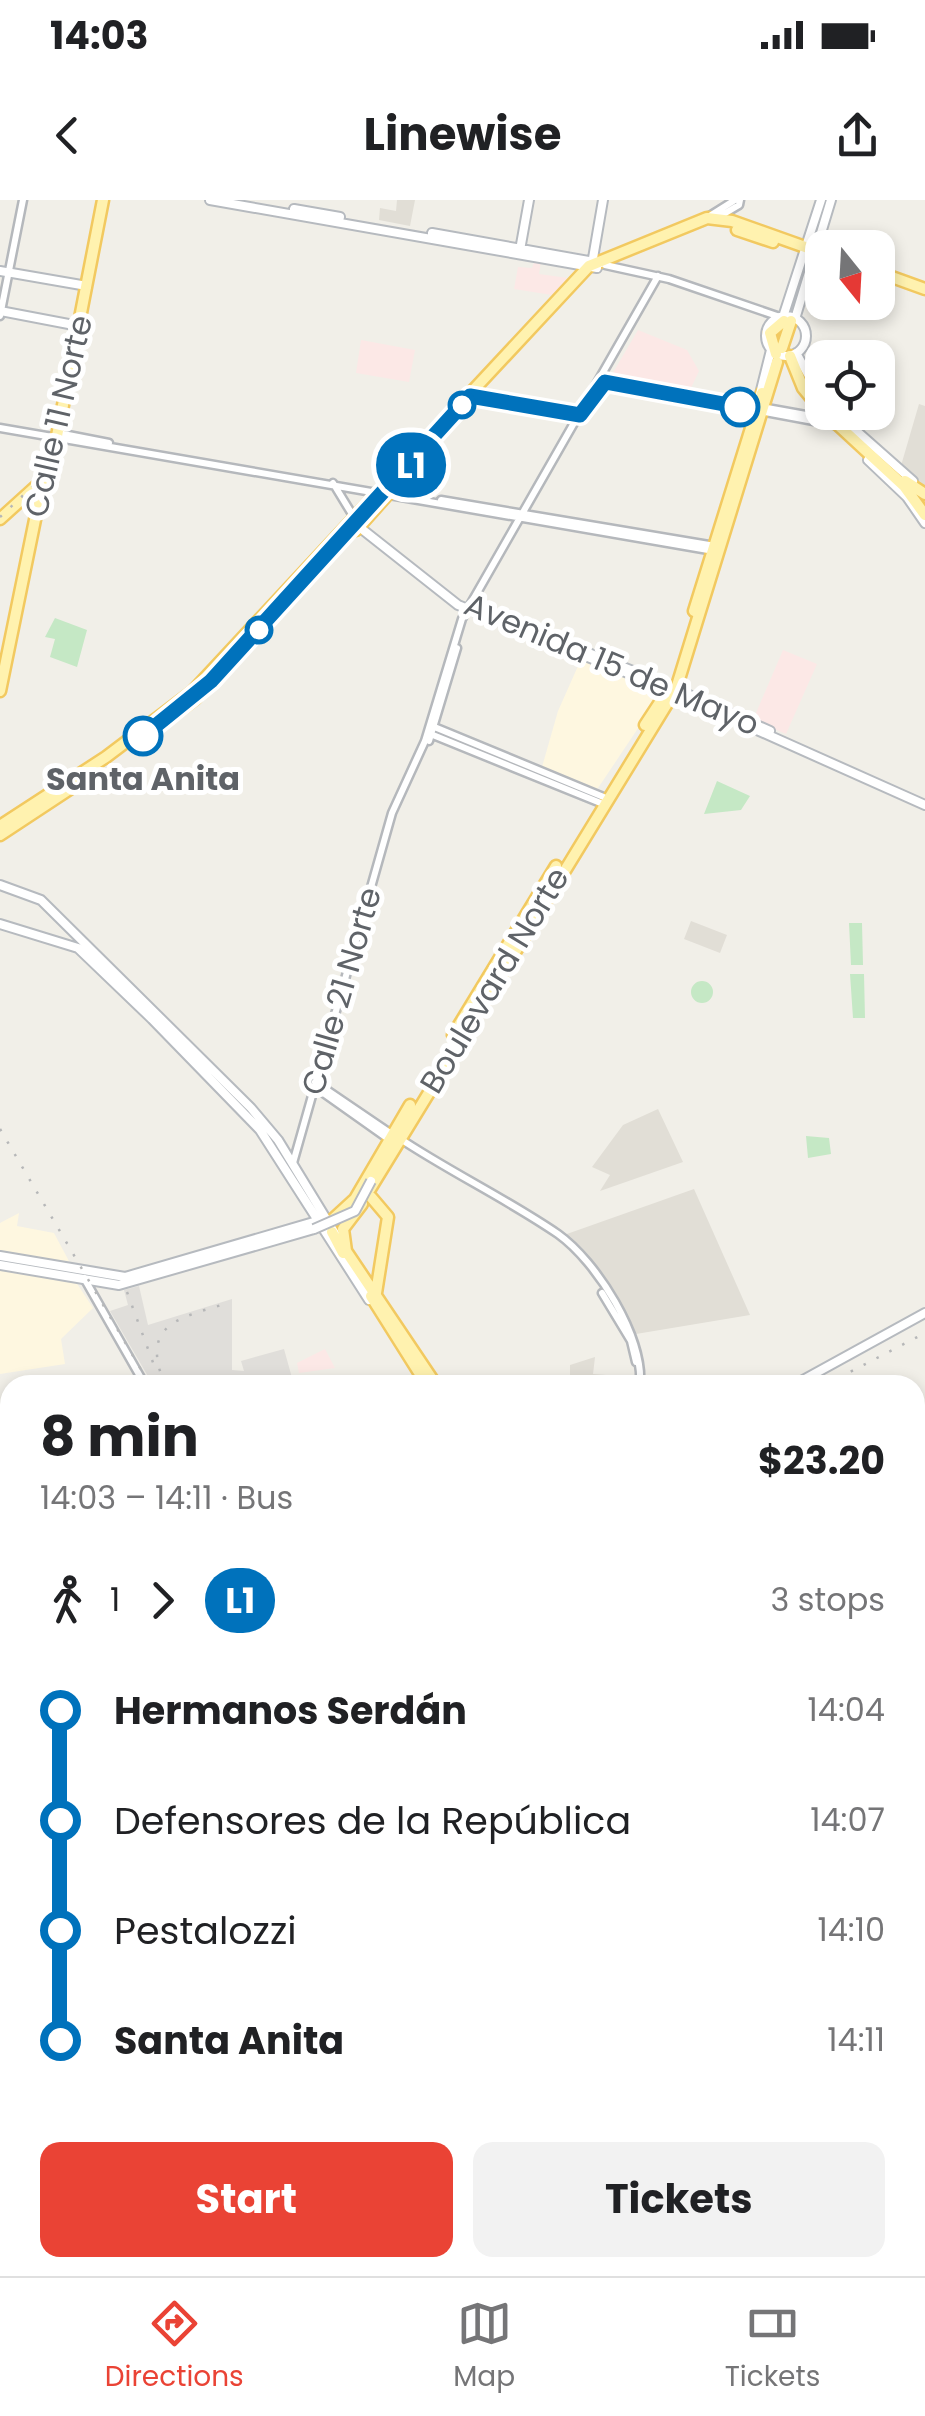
<!DOCTYPE html>
<html lang="en">
<head>
<meta charset="utf-8">
<style>
	body { margin:0; font-family:Poppins,sans-serif; background:#f2f2f2; color:#202124; height:100vh; display:flex; flex-direction:column; font-size:38px; white-space:nowrap }
	* { box-sizing:border-box; margin:0 }
	p { font-size:32px; color:#757577 }
	.icon { flex:none; width:55px; height:55px; fill:none; stroke:currentColor; stroke-width:2; stroke-linecap:round; stroke-linejoin:round }
	.map { position:relative; flex:1; overflow:hidden }
	.panel { position:absolute; left:0px; top:1175px; width:925px; height:902px; display:flex; flex-direction:column; background:#fff; border-radius:30px 30px 0 0; box-shadow:0 5px 15px #0003 }
	.panel>* { flex:none }
	.badge { padding:0 20px; border-radius:32px; font-size:35px; line-height:65px }
	.needle { width:65px; rotate:162deg }
	.controls { position:absolute; left:805px; top:30px; display:grid; gap:20px }
	.controls a { display:grid; place-items:center; width:90px; height:90px; border-radius:20px; background:#fff; box-shadow:0 5px 15px #0003; font-size:50px }
	.map>.badge { position:absolute; translate:-50% -50%; box-shadow:0 0 0 5px #fff }
	.legs { display:flex; align-items:center; gap:15px; height:110px; padding:0 40px; font-size:32px }
	.legs p { margin-inline-start:auto }
	.summary { display:flex; align-items:center; justify-content:space-between; height:170px; padding:0 40px }
	h1 { font-size:55px; font-weight:700; line-height:75px }
	.primary-button { display:flex; gap:20px; margin-top:auto; padding:20px 40px }
	.primary-button a { flex:1; height:115px; border-radius:20px; background:#ea4335; color:#fff; font-size:40px; font-weight:700; line-height:115px; text-align:center }
	.primary-button a+a { background:#f2f2f2; color:#202124 }
	ul { padding:0 40px; list-style:none }
	li { display:flex; align-items:center; gap:35px; height:110px; font-size:38px }
	li i { display:grid; place-items:center; width:15px; height:100%; margin:0 12px; background:currentColor }
	li i::after { content:''; width:25px; height:25px; margin:-12px; border:8px solid; border-radius:50%; background:#fff }
	li p { margin-inline-start:auto }
	li:first-child i { background:linear-gradient(#0000 50%,currentColor 0) }
	li:last-child i { background:linear-gradient(currentColor 50%,#0000 0) }
	.status { display:flex; justify-content:space-between; align-items:center; height:70px; padding:0 50px; background:#fff; direction:ltr }
	.status svg { height:28px; fill:currentColor }
	header { display:flex; justify-content:space-between; align-items:center; height:130px; padding:0 40px; background:#fff; font-size:45px; font-weight:700 }
	.menu { display:flex; justify-content:space-around; align-items:center; height:140px; border-top:2px solid #e0e0e0; background:#fff; font-size:28px; color:#757577 }
	.menu a { display:grid; justify-items:center; gap:5px }
	.menu .selected { color:#ea4335 }
	.map>svg:first-child { display:block }
	.commercial { fill:#fef7e0 }
	.industrial { fill:#e0deda }
	.education { fill:#e1ded6 }
	.medical { fill:#fce8e6 }
	.green { fill:#c5e8c5 }
	.lines { fill:none; stroke-linecap:round; stroke-linejoin:round }
	.stream { stroke:#aadaff; stroke-width:2.5 }
	.tertiary-casing { stroke:#b5b8bc; stroke-width:11 }
	.secondary-casing { stroke:#b6babf; stroke-width:12 }
	.primary-casing { stroke:#f2c960; stroke-width:15 }
	.motorway-casing { stroke:#f9ab00; stroke-width:18 }
	.tertiary { stroke:#fff; stroke-width:6 }
	.secondary { stroke:#fff; stroke-width:8 }
	.primary { stroke:#fff2af; stroke-width:10 }
	.motorway { stroke:#fde293; stroke-width:12 }
	.rail { stroke:#b6b7b8; stroke-width:2.5; stroke-dasharray:2.5 12; stroke-linecap:butt }
	.secondary-bridge-casing { stroke:#b6babf; stroke-width:12; stroke-linecap:butt }
	.secondary-bridge { stroke:#fff; stroke-width:8 }
	.line-1-casing { stroke:#fff; stroke-width:22 }
	.line-1 { stroke:#0072bc; stroke-width:15 }
	.stop-1-dot { fill:#fff; stroke:#0072bc; stroke-width:5 }
	.labels { text-anchor:middle; dominant-baseline:central; stroke-width:10; stroke-linejoin:round; paint-order:stroke }
	.street-label { font-size:32px; fill:#5f6368; stroke:#fff }
	.stop-label { font-size:32px; font-weight:bold; fill:#5f6368; stroke:#fff }
</style>
</head>
<body>
<div class="status"><b>14:03</b><svg viewBox="0 0 49 12"><path d="M0 12V9h3v3zM5 12V6h3v6zM10 12V3h3v9zM15 12V0h3v12zM26 1h20v11H26zM47 4h2v5h-2z"/></svg></div>
<header><svg class="icon" aria-label="back" viewBox="0 0 24 24"><path d="M15 5l-7 7 7 7"/></svg>Linewise<svg class="icon" aria-label="share" viewBox="0 0 24 24"><path d="M12 15V3M7 8l5-5 5 5M5 13v7h14v-7"/></svg></header>
<div class="map">
<svg width="925" height="2076" viewBox="0 0 925 2076">
	<rect width="100%" height="100%" fill="#f1efe8"/>
	<!-- commercial -->
	<path class="commercial" d="M582,457L663,491L596,591L542,567L558,511Z
		M19,1013L17,1026L54,1033L71,1065L0,1054V1023Z
		M0,1069L76,1082L93,1108L61,1139L65,1164L0,1174Z
		M10,1635V1854L0,1848V1637Z
		M0,1850L10,1856L12,2068L6,2076H0Z"/>
	<!-- industrial -->
	<path class="industrial" d="M139,1086L148,1125L232,1099V1170L244,1171L241,1161L284,1149L294,1185H153L110,1111L128,1105L124,1090Z
		M10,1505V1592H0V1507Z
		M925,1788V2042L915,2043V1799Z
		M21,2068H200L202,2076H15Z
		M797,2068H878L882,2076H807Z"/>
	<!-- education -->
	<path class="education" d="M397,0H415L410,26L379,20L380,8L396,11Z
		M919,204L925,206V288L900,269Z
		M691,721L727,735L720,753L684,739Z
		M658,909L683,962L600,991L610,975L592,967L623,925Z
		M694,989L750,1115L636,1134L564,1035Z
		M595,1157L593,1174L632,1177L631,1185H570V1165Z
		M925,1680V1742L918,1743L916,1681Z"/>
	<!-- medical -->
	<path class="medical" d="M535,60L541,61L539,74L568,78L552,95L514,89L518,67L532,68Z
		M638,130L687,150L699,171L690,190L611,176Z
		M361,140L415,150L409,182L356,173Z
		M783,450L817,464L786,534L753,520Z
		M325,1149L335,1168L299,1173L297,1163Z"/>
	<!-- green -->
	<path class="green" d="M55,418L87,430L77,467L50,457L55,439L45,437Z
		M717,581L750,596L741,610L704,614Z
		M849,723H862L863,765H851Z
		M850,774H864L865,818H853Z
		M691 792a11 11 0 1 1 22 0a11 11 0 1 1-22 0Z
		M806,936L829,938L831,954L808,958Z"/>
	<g class="lines">
		<!-- stream -->
		<path class="stream" d="M915,1523L925,1524
			M0,1850L10,1856
			M209,2068V2076
			M47,2075L53,2068"/>
		<!-- tertiary casing -->
		<g class="tertiary-casing">
			<path id="tertiary" d="M708,17L735,0
				M717,18L739,5L740,0
				M605,65L669,79L780,117
				M0,116L23,0
				M603,178L828,219
				M602,182L835,225
				M0,228L714,351
				M58,233L109,243
				M333,283L355,319
				M441,300L715,346
				M432,526L606,598
				M428,533L603,604
				M429,541L457,448
				M315,882L390,933
				M315,887L387,938
				M399,938C450,972 507,999 558,1034C597,1062 644,1137 640,1185
				M293,963L392,613L425,541L462,419L658,76
				M84,1078L145,1185
				M602,1093L631,1141L636,1162
				M915,1679L925,1678
				M0,2050H10
				M5,2063L9,2076
				M29,2068L31,2074
				M422,2068L423,2076"/>
		</g>
		<!-- secondary casing -->
		<g class="secondary-casing">
			<path id="secondary" d="M210,0L597,68
				M294,9L340,17
				M432,33L600,63
				M520,50L529,0
				M592,64L603,0
				M0,71L87,86
				M0,111L79,126
				M766 136a20 20 0 1 1 40 0a20 20 0 1 1-40 0Z
				M783,117L821,0
				M795,119L831,0
				M796,153L822,199
				M760,194L771,150
				M835,212L913,281
				M809,216L813,206
				M868,260L907,297L925,323
				M358,326L458,405L645,480L925,605
				M475,407L559,440
				M586,452L633,471
				M678,490L770,531
				M0,685L41,700L251,908L278,940L336,1035
				M0,724L78,748L152,819L260,930L369,1100
				M0,1056L125,1077L317,1021
				M0,1065L119,1085L314,1029
				M794,1185L925,1113
				M880,2068L884,2076"/>
		</g>
		<!-- primary casing -->
		<g class="primary-casing">
			<path id="primary" d="M737,30L773,42
				M878,72L925,89
				M782,148L791,121
				M776,154L770,133L784,121
				M790,156L803,188L822,211
				M824,212L904,286L925,315
				M905,281L925,294
				M0,319L42,281
				M356,330L421,257
				M694,411L762,193
				M0,491L37,310L48,282L103,0
				M645,525L666,493
				M134,545L196,498
				M0,626L106,557L192,492L589,66L707,18L732,21L822,53
				M0,635L91,575
				M453,835L556,666
				M370,989L676,489L777,162
				M371,997L388,1017L376,1093
				M362,1004L343,1029L346,1051L436,1185
				M331,1021L355,999L410,905
				M332,1032L343,1053
				M371,1096L427,1185
				M0,1601L10,1599
				M0,1631L10,1629
				M887,2068L891,2076"/>
		</g>
		<!-- motorway casing -->
		<g class="motorway-casing">
			<path id="motorway" d="M915,1504L925,1503
				M915,1514L925,1512
				M0,1611L10,1610
				M0,1620L10,1619"/>
		</g>
		<!-- tertiary -->
		<use href="#tertiary" class="tertiary"/>
		<!-- secondary -->
		<use href="#secondary" class="secondary"/>
		<!-- primary -->
		<use href="#primary" class="primary"/>
		<!-- motorway -->
		<use href="#motorway" class="motorway"/>
		<!-- rail -->
		<path class="rail" d="M0,317L60,261
			M0,929L150,1185
			M127,1092L155,1168
			M165,1185C139,1123 180,1118 228,1103
			M825,1185L925,1133
			M0,1466L10,1468
			M789,2068L799,2076"/>
		<!-- secondary-bridge casing -->
		<g class="secondary-bridge-casing">
			<path id="secondary-bridge" d="M314,1029L355,1011L371,981"/>
		</g>
		<!-- secondary-bridge -->
		<use href="#secondary-bridge" class="secondary-bridge"/>
	</g>
	<g class="lines">
		<!-- line-1 casing -->
		<g class="line-1-casing">
			<path id="line-1" d="M143,536L211,481L470,196L580,215L605,182L740,207"/>
		</g>
		<!-- line-1 -->
		<use href="#line-1" class="line-1"/>
	</g>
	<!-- markers -->
	<g class="stop-1-dot">
		<circle cx="462" cy="205" r="12"/>
		<circle cx="740" cy="207" r="18"/>
		<circle cx="259" cy="430" r="12"/>
		<circle cx="143" cy="536" r="18"/>
	</g>
	<g class="labels">
		<!-- street labels -->
		<g class="street-label">
			<text transform="translate(58 216) rotate(-77)">Calle 11 Norte</text>
			<text transform="translate(612 464) rotate(23)">Avenida 15 de Mayo</text>
			<text transform="translate(494 780) rotate(-59)">Boulevard Norte</text>
			<text transform="translate(341 791) rotate(-74)">Calle 21 Norte</text>
		</g>
		<!-- stop labels -->
		<g class="stop-label">
			<text x="143" y="578">Santa Anita</text>
		</g>
	</g>
</svg>
<div class="controls">
<a><svg class="needle" viewBox="-14 -14 28 28"><path d="M0-13l5 13h-10z" fill="#e53935"/><path d="M0 13l5-13h-10z" fill="#757577"/></svg></a>
<a><svg class="icon" aria-label="locate" viewBox="0 0 24 24"><circle cx="12" cy="12" r="6"/><path d="M12 2v4M12 18v4M2 12h4M18 12h4"/></svg></a>
</div>
<b class="badge" style="left:411px;top:265px;background:#0072bc;color:#fff">L1</b>
<section class="panel">
<div class="summary"><div><h1>8 min</h1><p>14:03 – 14:11 · Bus</p></div><b>$23.20</b></div>
<div class="legs"><svg class="icon" aria-label="walk" viewBox="0 0 24 24"><circle cx="13" cy="4" r="2"/><path d="M13 8l-2 6 4 7M11 14l-3 7M7 12l3-4h3l4 4"/></svg>1<svg class="icon" aria-label="forward" viewBox="0 0 24 24"><path d="M9 5l7 7-7 7"/></svg><b class="badge" style="background:#0072bc;color:#fff">L1</b><p>3 stops</p></div>
<ul>
<li><i style="color:#0072bc"></i><b>Hermanos Serdán</b><p>14:04</p></li>
<li><i style="color:#0072bc"></i><span>Defensores de la República</span><p>14:07</p></li>
<li><i style="color:#0072bc"></i><span>Pestalozzi</span><p>14:10</p></li>
<li><i style="color:#0072bc"></i><b>Santa Anita</b><p>14:11</p></li>
</ul>
<div class="primary-button"><a>Start</a><a>Tickets</a></div>
</section>
</div>
<nav class="menu">
<a class="selected"><svg class="icon" aria-label="directions" viewBox="0 0 24 24"><path d="M12 3l9 9-9 9-9-9zM9 14v-3h6M13 9l2 2-2 2"/></svg>Directions</a>
<a><svg class="icon" aria-label="map" viewBox="0 0 24 24"><path d="M3 6l6-2 6 2 6-2v14l-6 2-6-2-6 2zM9 4v14M15 6v14"/></svg>Map</a>
<a><svg class="icon" aria-label="tickets" viewBox="0 0 24 24"><path d="M3 7h18v10H3zM15 7v10"/></svg>Tickets</a>
</nav>
</body>
</html>
